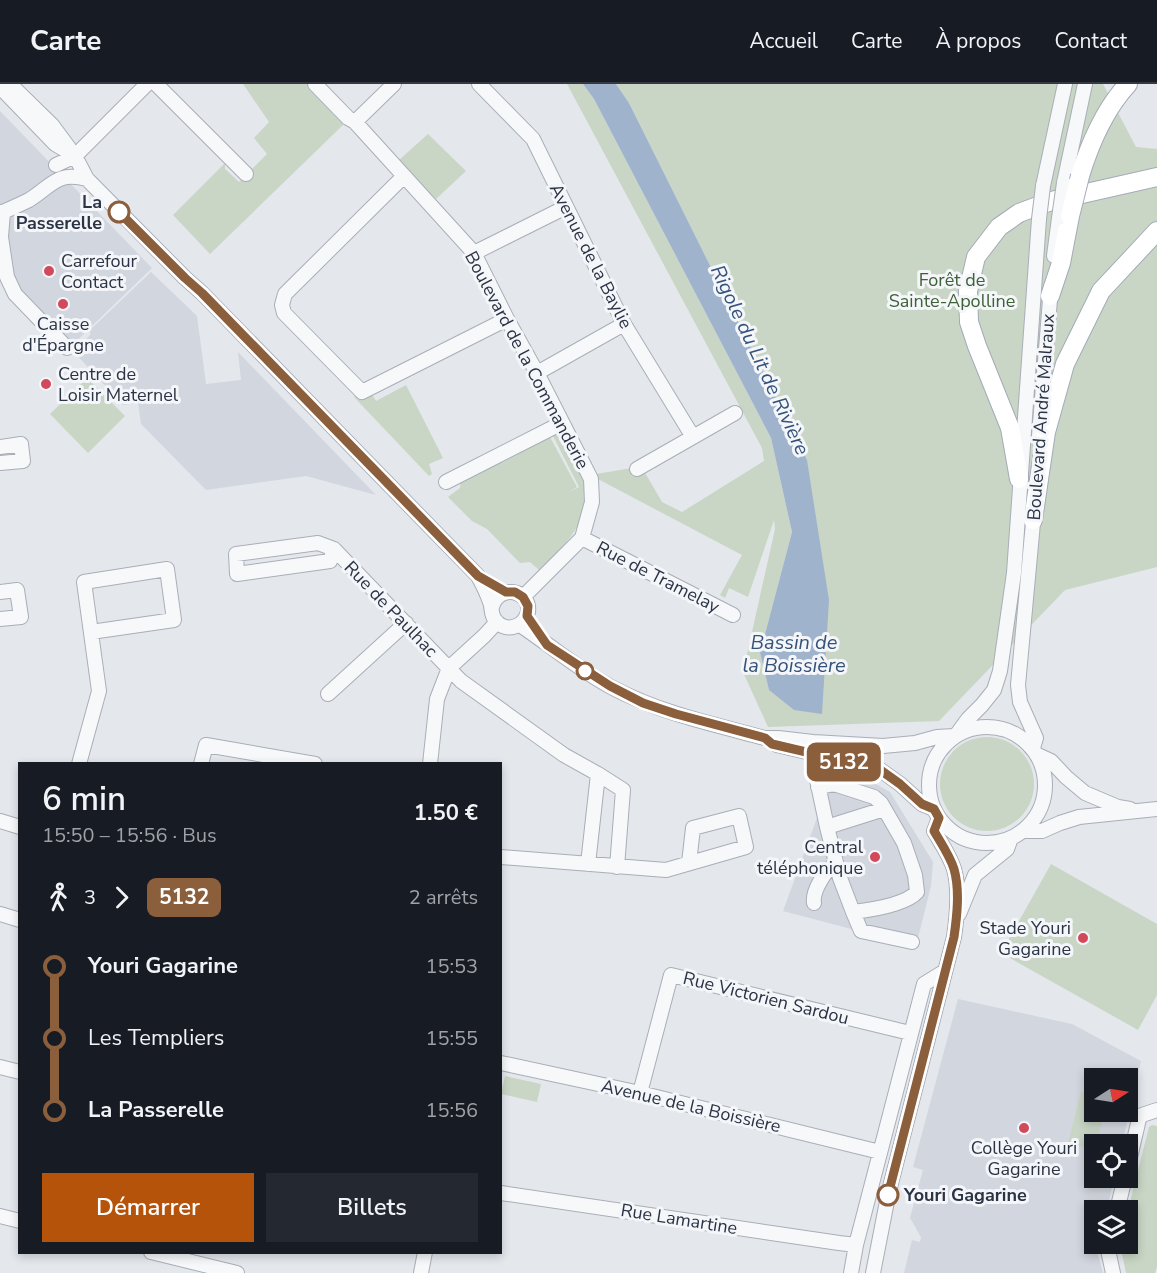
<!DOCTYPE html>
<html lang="fr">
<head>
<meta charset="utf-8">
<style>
	body { margin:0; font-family:"Nunito Sans",sans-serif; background:#242831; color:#f1f3f6; height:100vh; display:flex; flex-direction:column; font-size:22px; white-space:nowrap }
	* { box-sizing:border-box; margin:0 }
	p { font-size:20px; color:#9ea1a6 }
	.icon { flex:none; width:33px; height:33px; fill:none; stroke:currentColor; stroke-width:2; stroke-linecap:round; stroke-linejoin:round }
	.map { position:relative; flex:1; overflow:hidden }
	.sheet { position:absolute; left:18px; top:678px; width:484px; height:492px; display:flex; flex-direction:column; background:#171b24; border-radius:0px; box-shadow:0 3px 9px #0003 }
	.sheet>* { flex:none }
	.badge { padding:0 12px; border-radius:9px; font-size:21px; line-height:39px }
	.needle { width:39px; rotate:78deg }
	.controls { position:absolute; left:1084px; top:984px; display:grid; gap:12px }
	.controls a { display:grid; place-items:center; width:54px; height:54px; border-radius:0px; background:#171b24; box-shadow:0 3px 9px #0003; font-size:30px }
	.map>.badge { position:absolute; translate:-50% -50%; box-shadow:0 0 0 3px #fff }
	.legs { display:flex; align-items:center; gap:9px; height:66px; padding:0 24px; font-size:20px }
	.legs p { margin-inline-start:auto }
	.headline { display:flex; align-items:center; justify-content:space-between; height:102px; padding:0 24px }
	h1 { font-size:33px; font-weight:600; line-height:45px }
	.primary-button { display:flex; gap:12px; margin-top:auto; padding:12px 24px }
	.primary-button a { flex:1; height:69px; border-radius:0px; background:#b45309; color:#fff; font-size:24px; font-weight:600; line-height:69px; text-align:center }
	.primary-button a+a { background:#242831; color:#f1f3f6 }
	ul { padding:0 24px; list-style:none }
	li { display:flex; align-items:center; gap:21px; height:72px; font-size:22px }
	li i { display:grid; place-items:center; width:9px; height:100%; margin:0 8px; background:currentColor }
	li i::after { content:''; width:15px; height:15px; margin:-8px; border:4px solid; border-radius:50%; background:#171b24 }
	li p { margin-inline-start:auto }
	li:first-child i { background:linear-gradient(#0000 50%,currentColor 0) }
	li:last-child i { background:linear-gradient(currentColor 50%,#0000 0) }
	header { display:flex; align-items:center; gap:36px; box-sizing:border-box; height:84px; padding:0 30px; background:#171b24; border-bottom:2px solid #363941 }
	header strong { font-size:28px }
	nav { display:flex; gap:33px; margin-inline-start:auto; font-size:21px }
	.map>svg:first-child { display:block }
	.built { fill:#d2d6de; fill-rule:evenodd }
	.green { fill:#c9d6c5 }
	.water { fill:#9fb4cc }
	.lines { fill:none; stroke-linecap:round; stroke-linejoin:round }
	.minor-casing { stroke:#a9aeb7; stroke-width:16 }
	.major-casing { stroke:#a3abb8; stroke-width:20 }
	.minor { stroke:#f7f8fa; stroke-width:14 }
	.major { stroke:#fff; stroke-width:18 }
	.minor-bridge-casing { stroke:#a9aeb7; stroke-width:16; stroke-linecap:butt }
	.major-bridge-casing { stroke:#a3abb8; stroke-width:20; stroke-linecap:butt }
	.minor-bridge { stroke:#f7f8fa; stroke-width:14 }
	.major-bridge { stroke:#fff; stroke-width:18 }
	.line-1-casing { stroke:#fff; stroke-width:14 }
	.line-1 { stroke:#8b5e3c; stroke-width:9 }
	.stop-1-dot { fill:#fff; stroke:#8b5e3c; stroke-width:3 }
	.poi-dot { fill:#d1495b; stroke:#f4f6f9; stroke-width:2 }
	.labels { text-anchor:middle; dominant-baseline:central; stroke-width:6; stroke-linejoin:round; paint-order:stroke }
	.stop-label { font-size:18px; font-weight:bold; fill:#2b3445; stroke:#f4f6f9; text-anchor:end }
	.street-label { font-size:18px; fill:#2b3445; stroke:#f4f6f9 }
	.poi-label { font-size:18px; fill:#2b3445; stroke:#f4f6f9; text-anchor:start }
	.park-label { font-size:18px; fill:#3f6138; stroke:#f4f6f9 }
	.water-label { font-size:20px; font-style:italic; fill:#34527a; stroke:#f4f6f9 }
</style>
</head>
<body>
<header>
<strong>Carte</strong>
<nav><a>Accueil</a><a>Carte</a><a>À propos</a><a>Contact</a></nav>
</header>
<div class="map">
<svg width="1157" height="1189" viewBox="0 0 1157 1189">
	<rect width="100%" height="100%" fill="#e4e7ec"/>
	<!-- built -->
	<path class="built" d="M0,27L152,184L67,266L20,215L0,161Z
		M151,188L197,232L206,300L241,296L238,268L376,411L306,392L206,406L141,340L138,319L123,321L74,268L91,250L89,247Z
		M835,685L858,690L890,708L933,778L931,802L916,862L783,827Z
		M958,915L1072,940L1141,977L1122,1060H1095V1094H1114L1107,1126H1095V1160H1099L1097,1167L1103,1189H904L912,1156L920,1158L921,1153L910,1134L923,1086L913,1083ZM1095,994H1128V1028H1095Z"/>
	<!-- green -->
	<path class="green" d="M243,0H311L345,37L343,41L210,170L173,131L225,79V85L239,98L267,70L254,54L269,38Z
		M567,0H583L594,15L771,354L792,448L760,569L769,606L807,376L629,19L616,0H1103L1136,63L1157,65V483L1065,506L939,637L768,643L743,588L775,445L774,436L748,513L729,504L725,514L720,511L742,471L596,394V390L632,384L644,387L662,418L682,428L764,377L762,364Z
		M428,50L466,87L436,115L399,76Z
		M87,294L125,332L88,369L50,330Z
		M406,301L443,374L429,380L432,390L429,392L354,313L361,309L370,307L376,317Z
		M556,348C557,348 564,351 564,352C569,357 572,367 575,373C601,425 576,451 539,486L530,478L520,479L487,445L472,437L448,413L460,404L461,395L499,375L502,379L550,353L577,403L569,408L579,403L552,350Z
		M940 700a47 47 0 1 1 94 0a47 47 0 1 1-94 0Z
		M1051,780L1157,840V911L1138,946L1001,869Z
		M505,992L541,1000L537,1018L501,1010Z
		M1081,1008L1095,1011V1028H1104L1095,1066L1068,1059Z
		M1152,1041L1157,1042V1183L1155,1189H1126L1120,1160H1128V1126L1149,1043Z"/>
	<!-- water -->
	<path class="water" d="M583,0H616L629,19L807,376L829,516L822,630L794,626L769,606L760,569L792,448L771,354L594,15Z"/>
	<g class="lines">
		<!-- minor casing -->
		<g class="minor-casing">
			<path id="minor" d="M10,0L52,41L69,64
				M156,0L246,90
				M315,0L348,34L355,38L474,169L507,235L537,289L591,395L592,418L582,454L523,513
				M479,0L533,55L624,240L693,353
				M0,3L55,60L75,72L87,95L185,194L202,209L478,492C483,501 487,509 490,518C492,523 491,527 493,532C496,541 507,546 516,542C522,540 526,535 528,528C531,506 499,499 492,523
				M355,38L394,0
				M56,81L75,72L147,0
				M404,92L285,210L282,221L284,229L362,308L507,235
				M1064,99L1085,0
				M1043,102L1065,0
				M0,128H3C12,124 21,120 29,116C52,102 56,87 87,95
				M3,128L1,153L7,193L15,210L67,264
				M474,169L566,123
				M1054,172L1059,134
				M537,289L624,240
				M1039,352L1051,203
				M0,363L21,360L23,377L0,379
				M637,385L735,329
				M446,398L562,339
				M582,454L733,531
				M334,465L330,477L237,490L236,470L318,459L334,465L461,597L564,671L598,690
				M0,508L17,506L21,533L0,535
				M520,541C550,561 579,586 611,603C660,629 712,640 765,654H778L813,658L883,662L915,659L937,653L954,652
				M328,610L406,539
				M929 701a58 58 0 1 1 116 0a58 58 0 1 1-116 0Z
				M957,650L968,635L982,621L994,606L1000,587L1014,489L1039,135
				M777,661L879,685L900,700L922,720L934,725
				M1033,664L1036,654L1020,618L1018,601L1034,428
				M816,671L814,682L827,743L840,794L853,828C870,826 905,821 917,808L915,791L904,759L881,719L874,713L834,700L818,703
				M1038,671L1051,677L1066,693L1085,709L1118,723L1130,725
				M79,680L99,607L84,498L167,485L174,536L91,548
				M201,680L206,661L315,680
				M430,680L437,615L449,584L484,552L497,538
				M0,737L20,743
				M827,743L884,725
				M1023,747H1042L1060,739L1079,733L1157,725
				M501,773L666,786L746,763L739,732L693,744L689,779
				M588,780L598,690L623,706L617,783
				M814,819C812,808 825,785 836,780
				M853,828L861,847L912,858
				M0,830L20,836
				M959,830L975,791L1007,765L1011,754
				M501,979L640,1009L880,1068
				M0,983L20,988
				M640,1009L671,891L910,949
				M1128,1082L1139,1035L1142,1031L1157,1026
				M501,1109L839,1159L856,1161
				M1117,1126L1125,1094
				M0,1132L20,1137
				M1109,1160L1108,1166L1113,1189
				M151,1168L237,1189
				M421,1189L425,1168
				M851,1189L856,1161L924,900L945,887
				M873,1189L889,1107L954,853C957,832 960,806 954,785C950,772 941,759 934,747L939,734"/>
		</g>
		<!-- major casing -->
		<g class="major-casing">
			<path id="major" d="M1080,92C1090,59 1105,25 1128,0
				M1050,212L1061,179L1070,132
				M1019,395L1010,344L977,262L969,238L968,207L976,173L999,143L1019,129L1051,117L1157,93
				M1033,436L1046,348L1065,280L1101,207L1157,147"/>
		</g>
		<!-- minor -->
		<use href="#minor" class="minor"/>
		<!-- major -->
		<use href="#major" class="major"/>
		<!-- minor-bridge casing -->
		<g class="minor-bridge-casing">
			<path id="minor-bridge" d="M1059,134L1064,99
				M1039,135L1043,102"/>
		</g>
		<!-- major-bridge casing -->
		<g class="major-bridge-casing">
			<path id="major-bridge" d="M1070,132L1080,92"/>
		</g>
		<!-- minor-bridge -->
		<use href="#minor-bridge" class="minor-bridge"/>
		<!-- major-bridge -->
		<use href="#major-bridge" class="major-bridge"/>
	</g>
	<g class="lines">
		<!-- line-1 casing -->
		<g class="line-1-casing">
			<path id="line-1" d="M119,128L185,194L202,209L478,492L506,508H515L523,513L528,522L527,532L547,561L610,602L643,619L676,630L765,654L772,660L879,685L900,700L922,720L934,725L939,734L934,747C941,759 950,772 954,785C960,806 957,832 954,853L888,1111"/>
		</g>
		<!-- line-1 -->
		<use href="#line-1" class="line-1"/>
	</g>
	<!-- markers -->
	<g class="stop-1-dot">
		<circle cx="119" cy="128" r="10"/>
		<circle cx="585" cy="587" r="8"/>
		<circle cx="888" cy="1111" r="10"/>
	</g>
	<g class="poi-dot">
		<circle cx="49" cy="187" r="6"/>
		<circle cx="63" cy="220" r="6"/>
		<circle cx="46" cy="300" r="6"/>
		<circle cx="875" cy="773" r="6"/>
		<circle cx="1083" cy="854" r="6"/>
		<circle cx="1024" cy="1044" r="6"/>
	</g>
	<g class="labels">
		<!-- stop labels -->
		<g class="stop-label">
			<text x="102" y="118">La<tspan x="102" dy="21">Passerelle</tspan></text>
			<text x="904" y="1111" text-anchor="start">Youri Gagarine</text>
		</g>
		<!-- street labels -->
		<g class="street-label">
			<text transform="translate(591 172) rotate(63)">Avenue de la Baylie</text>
			<text transform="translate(527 276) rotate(62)">Boulevard de la Commanderie</text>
			<text transform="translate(1041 333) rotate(-86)">Boulevard André Malraux</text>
			<text transform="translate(658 493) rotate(27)">Rue de Tramelay</text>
			<text transform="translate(391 525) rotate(46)">Rue de Paulhac</text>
			<text transform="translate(766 914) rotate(14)">Rue Victorien Sardou</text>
			<text transform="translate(691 1022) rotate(13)">Avenue de la Boissière</text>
			<text transform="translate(679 1135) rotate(9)">Rue Lamartine</text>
		</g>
		<!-- poi labels -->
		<g class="poi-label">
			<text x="61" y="177">Carrefour<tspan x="61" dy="21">Contact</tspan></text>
			<text x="63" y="240" text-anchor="middle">Caisse<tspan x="63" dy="21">d'Épargne</tspan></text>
			<text x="58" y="290">Centre de<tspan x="58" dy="21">Loisir Maternel</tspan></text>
			<text x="863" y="763" text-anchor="end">Central<tspan x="863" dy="21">téléphonique</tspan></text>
			<text x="1071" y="844" text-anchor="end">Stade Youri<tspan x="1071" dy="21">Gagarine</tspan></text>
			<text x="1024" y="1064" text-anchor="middle">Collège Youri<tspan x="1024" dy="21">Gagarine</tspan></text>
		</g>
		<!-- park labels -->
		<g class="park-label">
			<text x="952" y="196">Forêt de<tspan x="952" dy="21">Sainte-Apolline</tspan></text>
		</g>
		<!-- water labels -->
		<g class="water-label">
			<text transform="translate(760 276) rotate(65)">Rigole du Lit de Rivière</text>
			<text x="794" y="558">Bassin de<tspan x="794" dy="23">la Boissière</tspan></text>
		</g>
	</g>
</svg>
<div class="controls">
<a><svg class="needle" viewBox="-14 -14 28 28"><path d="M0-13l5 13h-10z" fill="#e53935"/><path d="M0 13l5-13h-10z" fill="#9ea1a6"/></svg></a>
<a><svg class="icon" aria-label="locate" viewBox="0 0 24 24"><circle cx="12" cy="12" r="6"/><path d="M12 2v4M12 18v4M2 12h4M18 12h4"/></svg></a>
<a><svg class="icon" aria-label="layers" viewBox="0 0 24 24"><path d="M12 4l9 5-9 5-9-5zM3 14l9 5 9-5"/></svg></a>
</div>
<b class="badge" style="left:844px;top:678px;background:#8b5e3c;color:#fff">5132</b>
<section class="sheet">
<div class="headline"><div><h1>6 min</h1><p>15:50 – 15:56 · Bus</p></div><b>1.50 €</b></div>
<div class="legs"><svg class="icon" aria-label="walk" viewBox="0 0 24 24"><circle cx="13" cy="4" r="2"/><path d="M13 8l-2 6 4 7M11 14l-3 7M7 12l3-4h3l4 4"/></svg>3<svg class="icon" aria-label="forward" viewBox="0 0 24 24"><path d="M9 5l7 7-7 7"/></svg><b class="badge" style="background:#8b5e3c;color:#fff">5132</b><p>2 arrêts</p></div>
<ul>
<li><i style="color:#8b5e3c"></i><b>Youri Gagarine</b><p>15:53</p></li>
<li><i style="color:#8b5e3c"></i><span>Les Templiers</span><p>15:55</p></li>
<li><i style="color:#8b5e3c"></i><b>La Passerelle</b><p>15:56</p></li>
</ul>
<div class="primary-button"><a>Démarrer</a><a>Billets</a></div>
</section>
</div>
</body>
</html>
